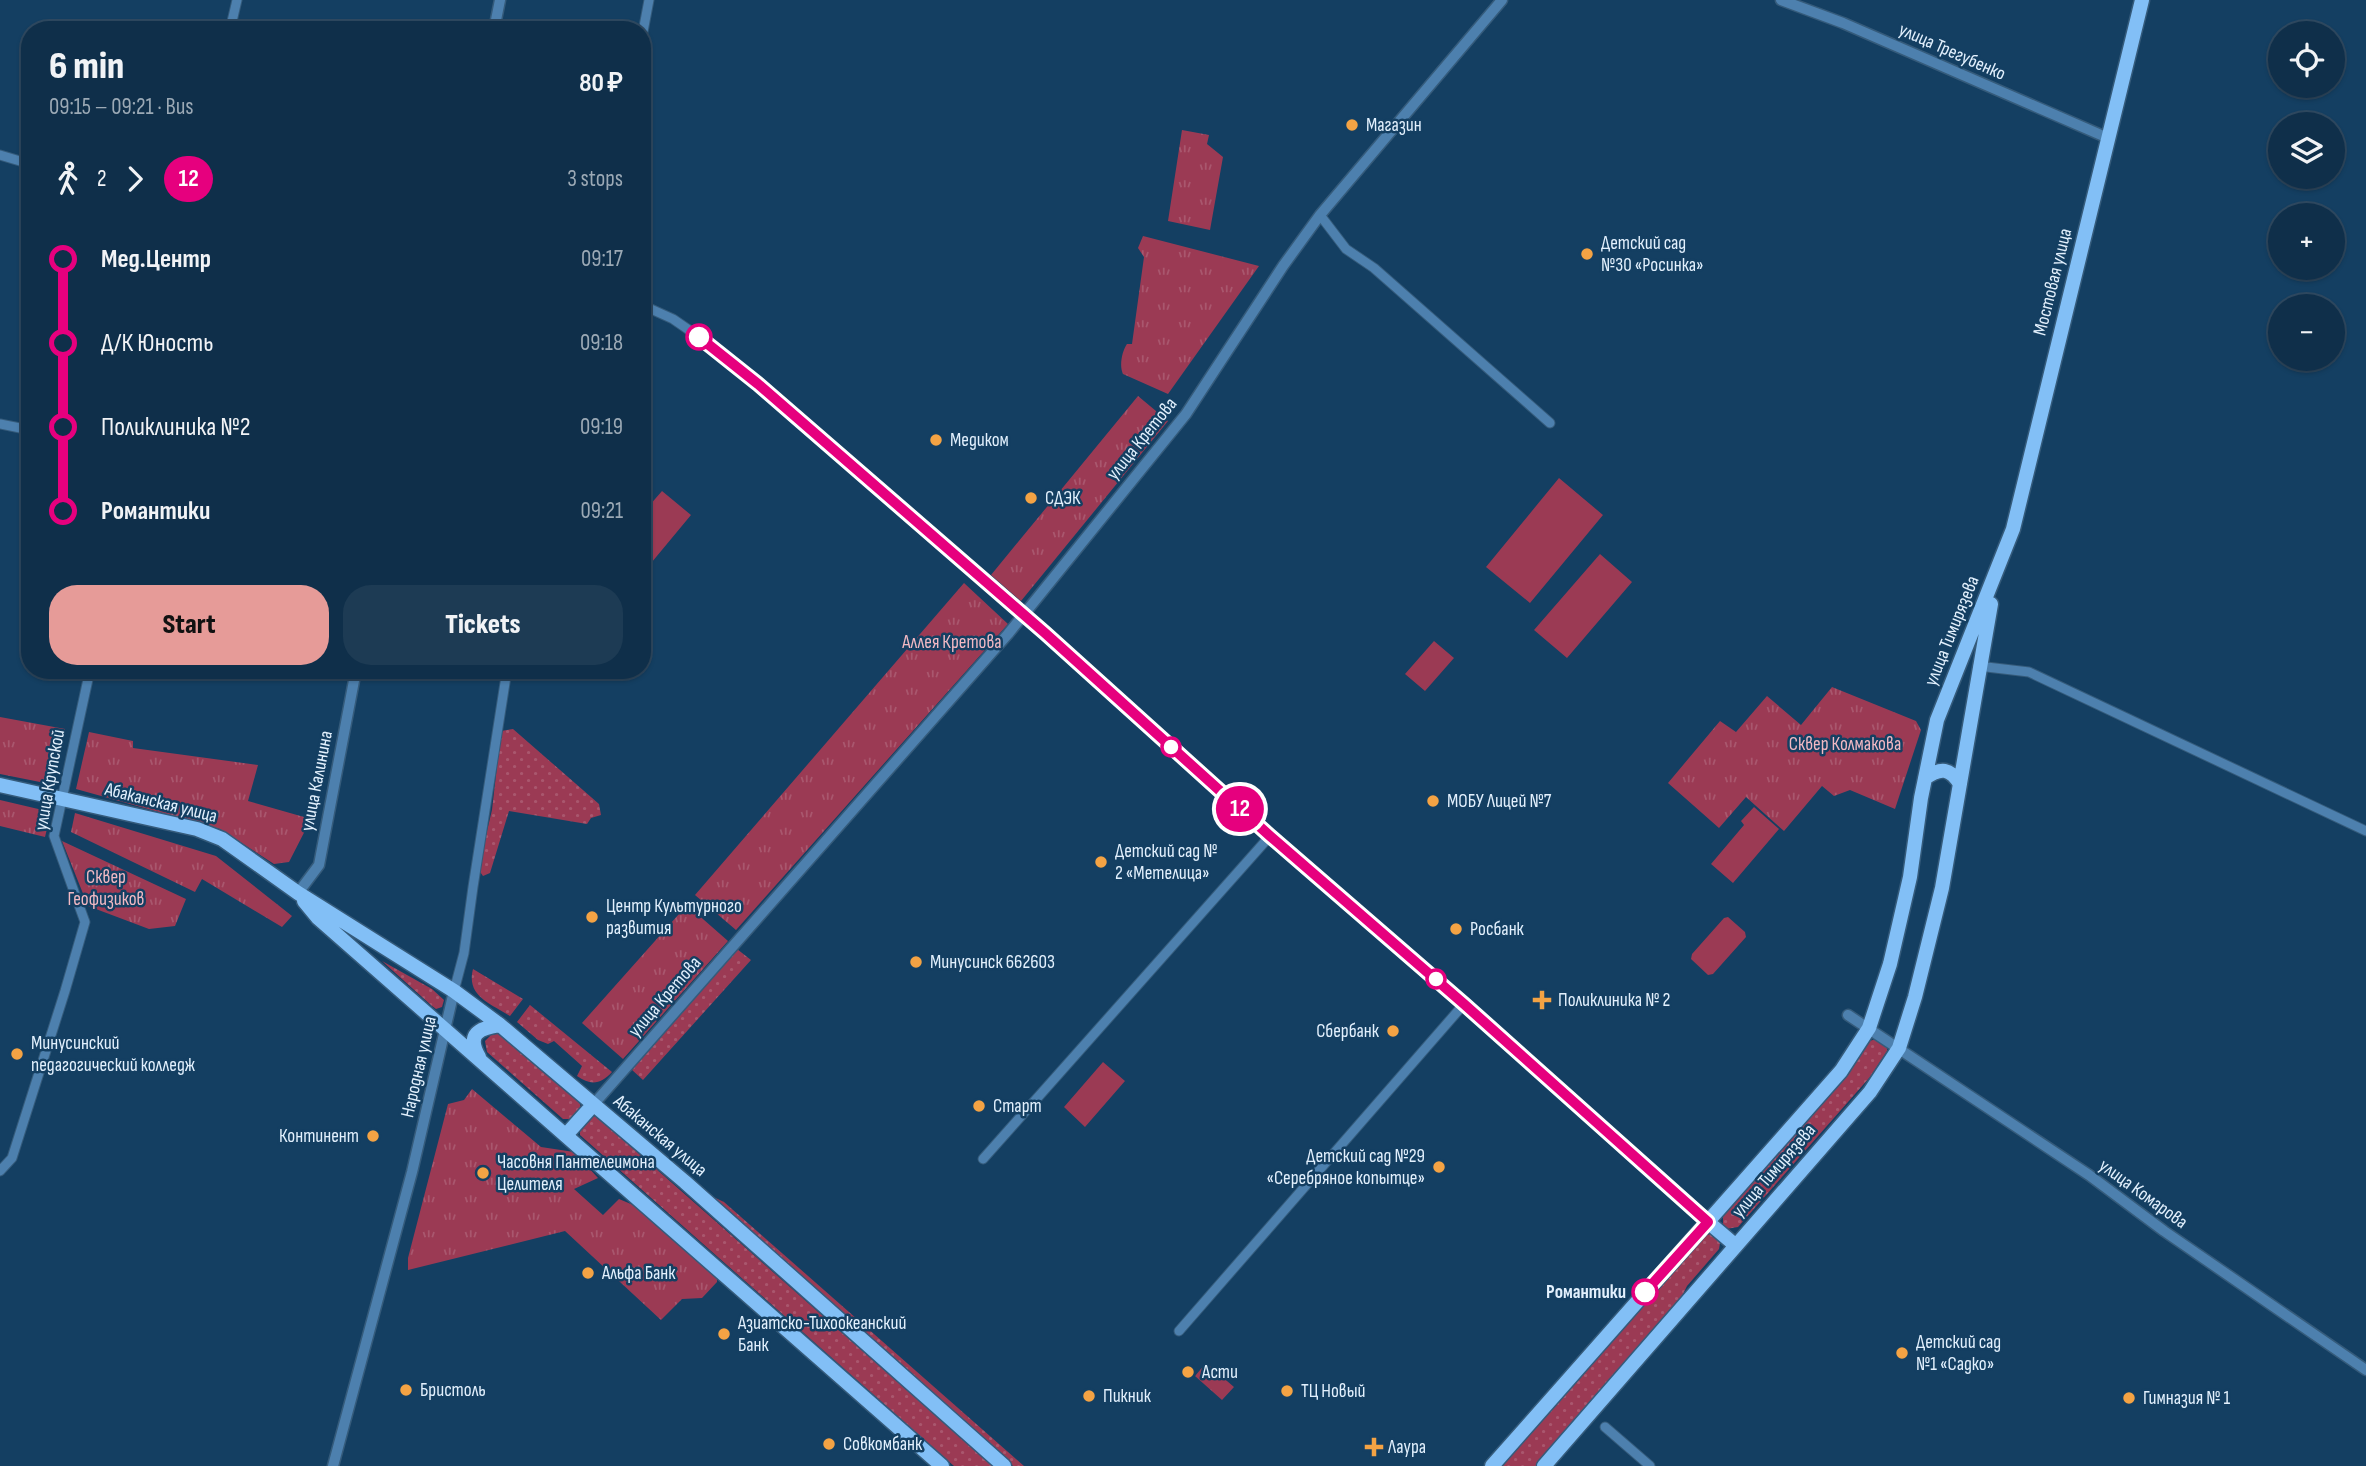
<!DOCTYPE html>
<html lang="en">
<head>
<meta charset="utf-8">
<style>
	body { margin:0; font-family:"Sofia Sans Condensed",sans-serif; background:#1d3b54; color:#f1f3f6; height:100vh; display:flex; flex-direction:column; font-size:26px; white-space:nowrap }
	* { box-sizing:border-box; margin:0 }
	p { font-size:23px; color:#9ba9b5 }
	.icon { flex:none; width:38px; height:38px; fill:none; stroke:currentColor; stroke-width:2; stroke-linecap:round; stroke-linejoin:round }
	.map { position:relative; flex:1; overflow:hidden }
	.drawer { position:absolute; left:21px; top:21px; width:630px; height:658px; display:flex; flex-direction:column; background:#0f2f4a; border-radius:28px; box-shadow:0 2px 5px #0004,0 0 0 2px #2f4a62 }
	.drawer>* { flex:none }
	.badge { padding:0 14px; border-radius:23px; font-size:24px; line-height:46px }
	.tools { position:absolute; left:2268px; top:21px; display:grid; gap:14px }
	.tools a { display:grid; place-items:center; width:77px; height:77px; border-radius:50%; background:#0f2f4a; box-shadow:0 2px 5px #0004,0 0 0 2px #2f4a62; font-size:35px }
	.map>.badge { position:absolute; translate:-50% -50%; box-shadow:0 0 0 4px #fff }
	.legs { display:flex; align-items:center; gap:10px; height:77px; padding:0 28px; font-size:23px }
	.legs p { margin-inline-start:auto }
	.headline { display:flex; align-items:center; justify-content:space-between; height:119px; padding:0 28px }
	h1 { font-size:38px; font-weight:800; line-height:52px }
	.cta { display:flex; gap:14px; margin-top:auto; padding:14px 28px }
	.cta a { flex:1; height:80px; border-radius:28px; background:#e69b98; color:#111; font-size:28px; font-weight:800; line-height:80px; text-align:center }
	.cta a+a { background:#1d3b54; color:#f1f3f6 }
	ul { padding:0 28px; list-style:none }
	li { display:flex; align-items:center; gap:24px; height:84px; font-size:26px }
	li i { display:grid; place-items:center; width:10px; height:100%; margin:0 9px; background:currentColor }
	li i::after { content:''; width:18px; height:18px; margin:-9px; border:5px solid; border-radius:50%; background:#0f2f4a }
	li p { margin-inline-start:auto }
	li:first-child i { background:linear-gradient(#0000 50%,currentColor 0) }
	li:last-child i { background:linear-gradient(currentColor 50%,#0000 0) }
	.map>svg:first-child { display:block }
	.grass { fill:url(#grass-dots) }
	.park { fill:url(#park-tufts) }
	.garden { fill:#9b3a54 }
	.lines { fill:none; stroke-linecap:round; stroke-linejoin:round }
	.minor-casing { stroke:#355b7b; stroke-width:11 }
	.tertiary-casing { stroke:#355b7b; stroke-width:13 }
	.primary-casing { stroke:#355b7b; stroke-width:17 }
	.minor { stroke:#4d80ae; stroke-width:9 }
	.tertiary { stroke:#4d80ae; stroke-width:10 }
	.primary { stroke:#82bff6; stroke-width:14 }
	.line-1-casing { stroke:#fff; stroke-width:16 }
	.line-1 { stroke:#e6007e; stroke-width:10 }
	.poi-dot { fill:#f4a344; stroke:#143f62; stroke-width:2.5 }
	.stop-1-dot { fill:#fff; stroke:#e6007e; stroke-width:3.5 }
	.labels { text-anchor:middle; dominant-baseline:central; stroke-width:5; stroke-linejoin:round; paint-order:stroke }
	.street-label { font-size:19px; fill:#e2f0fd; stroke:#143f62 }
	.poi-label { font-size:19px; fill:#e2f0fd; stroke:#143f62; text-anchor:start }
	.park-label { font-size:19px; fill:#f2b9c3; stroke:#143f62 }
	.stop-label { font-size:19px; font-weight:bold; fill:#e2f0fd; stroke:#143f62; text-anchor:end }
</style>
</head>
<body>
<div class="map">
<svg width="2366" height="1466" viewBox="0 0 2366 1466">
	<defs>
		<pattern id="grass-dots" width="8" height="8" patternUnits="userSpaceOnUse" patternTransform="scale(1.75)"><rect width="8" height="8" fill="#9b3a54"/><path d="M2 2h.1M6 6h.1" fill="none" stroke="#a9576e" stroke-width="1.8" stroke-linecap="round"/></pattern>
		<pattern id="park-tufts" width="24" height="20" patternUnits="userSpaceOnUse" patternTransform="scale(1.75)"><rect width="24" height="20" fill="#9b3a54"/><path d="M3 7l-1-3M5 7V3M7 7l1-3M15 17l-1-3M17 17v-4M19 17l1-3" fill="none" stroke="#a9576e"/></pattern>
	</defs>
	<rect width="100%" height="100%" fill="#143f62"/>
	<!-- grass -->
	<path class="grass" d="M513,729L599,804L601,815L591,818L587,824L509,811L490,873L483,876L478,869L492,810L501,731Z
		M737,949L751,960L643,1080L631,1069Z
		M382,961L432,989L444,1000L442,1007L436,1009L432,1006Z
		M473,969L523,999L510,1016C490,1003 466,996 473,969Z
		M530,1005L612,1072C601,1084 591,1086 577,1076L582,1066L554,1041L548,1044L538,1040L517,1022Z
		M501,1033L579,1101L581,1108L571,1119H563L487,1052L485,1041L491,1035Z
		M1877,1039L1887,1046V1051L1870,1077L1738,1227L1726,1229L1723,1224V1213L1852,1066L1869,1041Z
		M596,1116L993,1466H954L580,1135V1128L590,1117Z
		M707,1194L724,1202L1024,1466H1013Z
		M1710,1234L1717,1238L1720,1243L1719,1249L1687,1286L1681,1298L1536,1466H1500L1704,1236Z"/>
	<!-- park -->
	<path class="park" d="M1182,130L1209,135L1207,144L1223,157L1210,230L1168,221Z
		M1143,236L1259,266L1168,394L1123,374C1119,366 1122,351 1127,344H1132L1144,257L1138,248Z
		M1138,396L1168,421L1021,601L991,575Z
		M964,583L1008,624L736,930L695,895Z
		M1832,687L1916,721L1921,730L1895,809L1850,790L1834,796L1822,786L1784,831L1746,797L1719,828L1668,783L1720,721L1736,732L1767,696L1801,725Z
		M0,717L65,729L55,785L0,774Z
		M89,732L133,741V748L258,765L248,801L311,819L289,862L274,864L220,829L76,789Z
		M0,800L51,812L45,837L0,826Z
		M75,813L216,856L292,916L282,927L202,879L195,892L71,832Z
		M62,841L186,899L175,926L149,929L88,906Z
		M687,905L728,941L623,1059L582,1023Z
		M472,1089L541,1147L574,1152L598,1178L574,1189L603,1215L619,1199L638,1207L717,1277V1282L702,1298L682,1299L661,1320L565,1231L408,1270V1258L448,1104L464,1100Z
		M1206,1363L1234,1387L1222,1400L1195,1376Z"/>
	<!-- garden -->
	<path class="garden" d="M1559,478L1603,515L1530,603L1486,567Z
		M662,491L691,515L642,574V514Z
		M1600,554L1632,582L1567,658L1534,630Z
		M1434,641L1454,658L1425,691L1405,674Z
		M1754,807L1779,829L1733,883L1711,864L1744,825L1741,821Z
		M1728,917L1745,932L1746,937L1713,974L1708,975L1691,959L1692,954L1724,918Z
		M1103,1062L1125,1081L1085,1127L1064,1107Z"/>
	<g class="lines">
		<!-- minor casing -->
		<g class="minor-casing">
			<path id="minor" d="M230,30L237,0
				M642,37L649,0
				M0,155L30,164
				M1320,215L1346,249L1374,268L1550,423
				M642,305L673,319L718,350L858,470L1045,633L1270,836L1464,1004L1708,1222
				M0,424L30,430
				M1978,666L2029,672L2366,831
				M454,991L464,953L473,887L507,670
				M983,1159L1270,836
				M0,1171L12,1158L65,991L85,922L54,836L90,670
				M1179,1331L1464,1004
				M1605,1427L1650,1466"/>
		</g>
		<!-- tertiary casing -->
		<g class="tertiary-casing">
			<path id="tertiary" d="M1781,0L1843,23L2108,138
				M494,30L500,0
				M298,893L319,865L356,670
				M1848,1015L2089,1175L2164,1231L2366,1370
				M593,1105L1008,634L1186,414L1283,266L1320,215L1502,0
				M333,1466L412,1172L454,991"/>
		</g>
		<!-- primary casing -->
		<g class="primary-casing">
			<path id="primary" d="M1925,778C1941,767 1950,768 1960,784
				M0,785L197,829L222,839L298,893L454,991L500,1025L685,1182L1004,1466
				M304,901L318,918L942,1466
				M479,1057C466,1034 479,1028 500,1025
				M566,1135L593,1105
				M1708,1222L1735,1245
				M1492,1466L1841,1071L1869,1028L1890,964L1910,877L1921,798L1937,720L2013,529L2142,0
				M1544,1466L1870,1092L1899,1048L1915,997L1942,888L1991,604"/>
		</g>
		<!-- minor -->
		<use href="#minor" class="minor"/>
		<!-- tertiary -->
		<use href="#tertiary" class="tertiary"/>
		<!-- primary -->
		<use href="#primary" class="primary"/>
	</g>
	<g class="lines">
		<!-- line-1 casing -->
		<g class="line-1-casing">
			<path id="line-1" d="M699,337L758,384L1045,633L1270,836L1464,1004L1708,1222L1645,1292"/>
		</g>
		<!-- line-1 -->
		<use href="#line-1" class="line-1"/>
	</g>
	<!-- markers -->
	<g class="poi-dot">
		<circle cx="1352" cy="125" r="7"/>
		<circle cx="1587" cy="254" r="7"/>
		<circle cx="936" cy="440" r="7"/>
		<circle cx="1031" cy="498" r="7"/>
		<circle cx="1433" cy="801" r="7"/>
		<circle cx="1101" cy="862" r="7"/>
		<circle cx="592" cy="917" r="7"/>
		<circle cx="1456" cy="929" r="7"/>
		<circle cx="916" cy="962" r="7"/>
		<path d="M1538.5 989.5h7v7h7v7h-7v7h-7v-7h-7v-7h7z"/>
		<circle cx="1393" cy="1031" r="7"/>
		<circle cx="17" cy="1054" r="7"/>
		<circle cx="979" cy="1106" r="7"/>
		<circle cx="373" cy="1136" r="7"/>
		<circle cx="1439" cy="1167" r="7"/>
		<circle cx="483" cy="1173" r="7"/>
		<circle cx="588" cy="1273" r="7"/>
		<circle cx="724" cy="1334" r="7"/>
		<circle cx="1902" cy="1353" r="7"/>
		<circle cx="1188" cy="1372" r="7"/>
		<circle cx="406" cy="1390" r="7"/>
		<circle cx="1287" cy="1391" r="7"/>
		<circle cx="1089" cy="1396" r="7"/>
		<circle cx="2129" cy="1398" r="7"/>
		<circle cx="829" cy="1444" r="7"/>
		<path d="M1370.5 1436.5h7v7h7v7h-7v7h-7v-7h-7v-7h7z"/>
	</g>
	<g class="stop-1-dot">
		<circle cx="699" cy="337" r="12"/>
		<circle cx="1171" cy="747" r="9"/>
		<circle cx="1436" cy="979" r="9"/>
		<circle cx="1645" cy="1292" r="12"/>
	</g>
	<g class="labels">
		<!-- street labels -->
		<g class="street-label">
			<text transform="translate(1952 52) rotate(24)">улица Трегубенко</text>
			<text transform="translate(2053 282) rotate(-76)">Мостовая улица</text>
			<text transform="translate(1142 439) rotate(-51)">улица Кретова</text>
			<text transform="translate(1952 631) rotate(-68)">улица Тимирязева</text>
			<text transform="translate(50 780) rotate(-80)">улица Крупской</text>
			<text transform="translate(317 781) rotate(-79)">улица Калинина</text>
			<text transform="translate(161 803) rotate(14)">Абаканская улица</text>
			<text transform="translate(665 997) rotate(-49)">улица Кретова</text>
			<text transform="translate(419 1067) rotate(-77)">Народная улица</text>
			<text transform="translate(660 1136) rotate(40)">Абаканская улица</text>
			<text transform="translate(1774 1171) rotate(-49)">улица Тимирязева</text>
			<text transform="translate(2143 1194) rotate(36)">улица Комарова</text>
		</g>
		<!-- poi labels -->
		<g class="poi-label">
			<text x="1366" y="125">Магазин</text>
			<text x="1601" y="243">Детский сад<tspan x="1601" dy="22">№30 «Росинка»</tspan></text>
			<text x="950" y="440">Медиком</text>
			<text x="1045" y="498">СДЭК</text>
			<text x="1447" y="801">МОБУ Лицей №7</text>
			<text x="1115" y="851">Детский сад №<tspan x="1115" dy="22">2 «Метелица»</tspan></text>
			<text x="606" y="906">Центр Культурного<tspan x="606" dy="22">развития</tspan></text>
			<text x="1470" y="929">Росбанк</text>
			<text x="930" y="962">Минусинск 662603</text>
			<text x="1558" y="1000">Поликлиника № 2</text>
			<text x="1379" y="1031" text-anchor="end">Сбербанк</text>
			<text x="31" y="1043">Минусинский<tspan x="31" dy="22">педагогический колледж</tspan></text>
			<text x="993" y="1106">Старт</text>
			<text x="359" y="1136" text-anchor="end">Континент</text>
			<text x="1425" y="1156" text-anchor="end">Детский сад №29<tspan x="1425" dy="22">«Серебряное копытце»</tspan></text>
			<text x="497" y="1162">Часовня Пантелеимона<tspan x="497" dy="22">Целителя</tspan></text>
			<text x="602" y="1273">Альфа Банк</text>
			<text x="738" y="1323">Азиатско-Тихоокеанский<tspan x="738" dy="22">Банк</tspan></text>
			<text x="1916" y="1342">Детский сад<tspan x="1916" dy="22">№1 «Cадко»</tspan></text>
			<text x="1202" y="1372">Асти</text>
			<text x="420" y="1390">Бристоль</text>
			<text x="1301" y="1391">ТЦ Новый</text>
			<text x="1103" y="1396">Пикник</text>
			<text x="2143" y="1398">Гимназия № 1</text>
			<text x="843" y="1444">Совкомбанк</text>
			<text x="1388" y="1447">Лаура</text>
		</g>
		<!-- park labels -->
		<g class="park-label">
			<text x="952" y="642">Аллея Кретова</text>
			<text x="1845" y="744">Сквер Колмакова</text>
			<text x="106" y="877">Сквер<tspan x="106" dy="22">Геофизиков</tspan></text>
		</g>
		<!-- stop labels -->
		<g class="stop-label">
			<text x="1626" y="1292">Романтики</text>
		</g>
	</g>
</svg>
<div class="tools">
<a><svg class="icon" aria-label="locate" viewBox="0 0 24 24"><circle cx="12" cy="12" r="6"/><path d="M12 2v4M12 18v4M2 12h4M18 12h4"/></svg></a>
<a><svg class="icon" aria-label="layers" viewBox="0 0 24 24"><path d="M12 4l9 5-9 5-9-5zM3 14l9 5 9-5"/></svg></a>
<a>+</a>
<a>−</a>
</div>
<b class="badge" style="left:1240px;top:809px;background:#e6007e;color:#fff">12</b>
<section class="drawer">
<div class="headline"><div><h1>6 min</h1><p>09:15 – 09:21 · Bus</p></div><b>80 ₽</b></div>
<div class="legs"><svg class="icon" aria-label="walk" viewBox="0 0 24 24"><circle cx="13" cy="4" r="2"/><path d="M13 8l-2 6 4 7M11 14l-3 7M7 12l3-4h3l4 4"/></svg>2<svg class="icon" aria-label="forward" viewBox="0 0 24 24"><path d="M9 5l7 7-7 7"/></svg><b class="badge" style="background:#e6007e;color:#fff">12</b><p>3 stops</p></div>
<ul>
<li><i style="color:#e6007e"></i><b>Мед.Центр</b><p>09:17</p></li>
<li><i style="color:#e6007e"></i><span>Д/К Юность</span><p>09:18</p></li>
<li><i style="color:#e6007e"></i><span>Поликлиника №2</span><p>09:19</p></li>
<li><i style="color:#e6007e"></i><b>Романтики</b><p>09:21</p></li>
</ul>
<div class="cta"><a>Start</a><a>Tickets</a></div>
</section>
</div>
</body>
</html>
